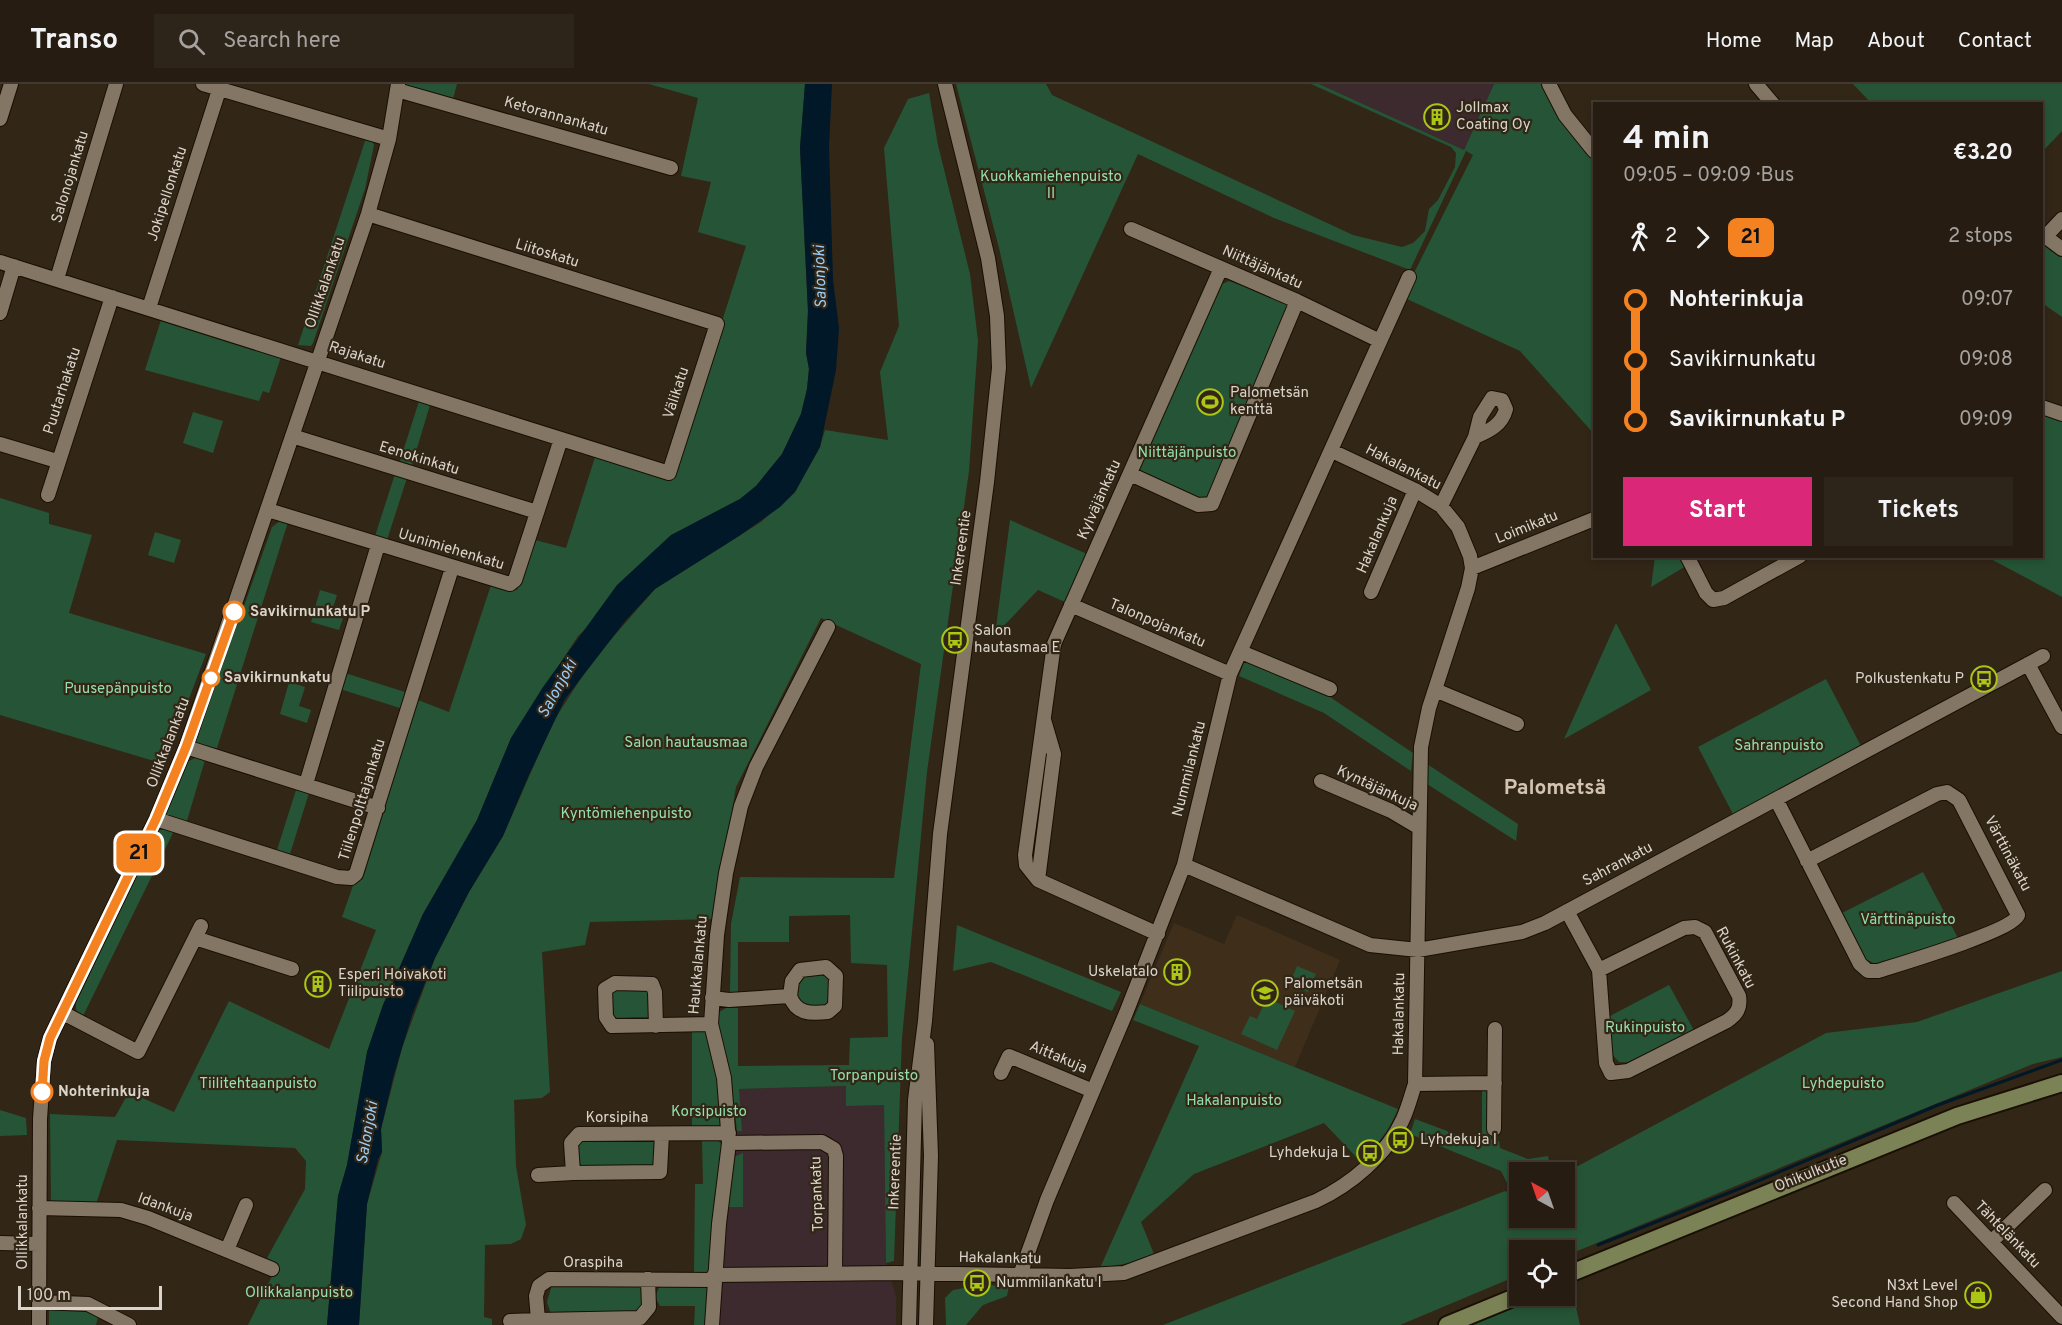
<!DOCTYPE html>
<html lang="en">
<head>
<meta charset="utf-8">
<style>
	body { margin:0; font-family:Overpass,sans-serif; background:#2e251a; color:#f1f3f6; height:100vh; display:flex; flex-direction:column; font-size:22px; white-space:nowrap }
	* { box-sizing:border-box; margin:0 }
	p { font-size:20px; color:#a4a19f }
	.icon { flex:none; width:33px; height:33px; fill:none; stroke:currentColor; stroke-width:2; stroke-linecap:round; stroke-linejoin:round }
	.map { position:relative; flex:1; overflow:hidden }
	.details { position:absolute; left:1593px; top:18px; width:450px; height:456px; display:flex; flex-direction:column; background:#261c11; border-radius:0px; box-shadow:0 3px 9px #0003,0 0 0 2px #423a31 }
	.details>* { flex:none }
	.badge { padding:0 12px; border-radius:9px; font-size:21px; line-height:39px }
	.needle { width:39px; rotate:320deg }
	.buttons { position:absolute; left:1509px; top:1078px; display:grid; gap:12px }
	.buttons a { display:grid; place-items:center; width:66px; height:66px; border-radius:0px; background:#261c11; box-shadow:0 3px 9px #0003,0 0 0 2px #423a31; font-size:30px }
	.scale { position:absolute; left:18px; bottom:15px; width:144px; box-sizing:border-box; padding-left:6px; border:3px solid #dbd4ca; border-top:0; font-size:16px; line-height:21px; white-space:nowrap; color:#dbd4ca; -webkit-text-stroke:4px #322617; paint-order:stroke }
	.map>.badge { position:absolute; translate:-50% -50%; box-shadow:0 0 0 3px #fff }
	.legs { display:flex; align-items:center; gap:9px; height:66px; padding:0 30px; font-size:20px }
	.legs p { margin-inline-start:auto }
	.summary { display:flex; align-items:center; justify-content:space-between; height:102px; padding:0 30px }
	h1 { font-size:33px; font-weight:700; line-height:45px }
	.button { display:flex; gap:12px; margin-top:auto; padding:12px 30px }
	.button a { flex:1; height:69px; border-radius:0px; background:#db2777; color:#fff; font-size:24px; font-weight:700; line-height:69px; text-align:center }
	.button a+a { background:#2e251a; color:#f1f3f6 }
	ul { padding:0 30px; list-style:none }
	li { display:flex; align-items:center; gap:21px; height:60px; font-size:22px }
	li i { display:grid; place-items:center; width:9px; height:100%; margin:0 8px; background:currentColor }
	li i::after { content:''; width:15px; height:15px; margin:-8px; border:4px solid; border-radius:50%; background:#261c11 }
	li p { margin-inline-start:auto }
	li:first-child i { background:linear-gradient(#0000 50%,currentColor 0) }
	li:last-child i { background:linear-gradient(currentColor 50%,#0000 0) }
	header { display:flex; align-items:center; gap:36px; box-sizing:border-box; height:84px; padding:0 30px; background:#261c11; border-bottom:2px solid #423a31 }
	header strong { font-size:28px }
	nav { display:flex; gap:33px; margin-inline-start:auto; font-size:21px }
	.search { width:420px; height:54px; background:#2e251a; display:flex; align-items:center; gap:15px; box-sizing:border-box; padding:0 21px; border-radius:0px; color:#a4a19f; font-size:22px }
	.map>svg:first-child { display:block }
	.built { fill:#3f2f1a }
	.industrial { fill:#3d2a2f }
	.green { fill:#255536 }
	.water { fill:#011828 }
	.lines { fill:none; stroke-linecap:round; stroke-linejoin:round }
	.stream { stroke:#011828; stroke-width:3 }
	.minor-casing { stroke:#190f03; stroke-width:16 }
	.major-casing { stroke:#190f03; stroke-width:20 }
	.minor { stroke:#847665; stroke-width:14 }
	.major { stroke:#7a8256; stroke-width:16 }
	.line-1-casing { stroke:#fff; stroke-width:14 }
	.line-1 { stroke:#f58220; stroke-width:9 }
	.stop-1-dot { fill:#fff; stroke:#f58220; stroke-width:3 }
	.labels { text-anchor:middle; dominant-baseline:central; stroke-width:4.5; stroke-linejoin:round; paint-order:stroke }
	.poi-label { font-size:15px; fill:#dbd4ca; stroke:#322617; text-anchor:start }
	.street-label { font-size:15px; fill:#dbd4ca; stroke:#322617 }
	.park-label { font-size:15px; fill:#94dfab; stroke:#322617 }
	.stop-label { font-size:15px; font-weight:bold; fill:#dbd4ca; stroke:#322617; text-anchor:start }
	.water-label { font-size:16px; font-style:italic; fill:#97cffa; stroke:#322617 }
	.district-label { font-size:21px; font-weight:bold; fill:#d2c4b0; stroke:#322617 }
</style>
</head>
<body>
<header>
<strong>Transo</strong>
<div class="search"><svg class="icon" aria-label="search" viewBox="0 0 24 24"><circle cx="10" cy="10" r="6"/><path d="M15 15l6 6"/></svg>Search here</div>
<nav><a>Home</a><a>Map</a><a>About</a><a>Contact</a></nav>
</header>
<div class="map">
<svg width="2062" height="1241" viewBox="0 0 2062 1241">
	<rect width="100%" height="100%" fill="#322617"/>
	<!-- built -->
	<path class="built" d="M1237,831L1340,876L1295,983L1140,920L1174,839L1224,860Z"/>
	<!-- industrial -->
	<path class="industrial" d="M1319,0H1494L1464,66Z
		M847,1002L884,1021L886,1178L896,1213V1241H717L732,1074L737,1047H741L739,1005Z"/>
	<!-- green -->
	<path class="green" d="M406,0H457L453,15L405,3Z
		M649,0H805L800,64L808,227L806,269L809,284L807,305L801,330L782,370L756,402L740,415L696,438L578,552L511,654L477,736L423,830L383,921L367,968L347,1081L338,1112L327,1241H248L277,1182L267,1174L305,1105L306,1077L295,1064L117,1056L96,1120L51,1117L50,1030L115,1033L129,1008L174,1028L229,917L329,965L376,846L342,833L418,616L449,628L491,501L517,506L535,456L566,464L596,370L672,394L746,162L698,148L711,98L681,92L698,14Z
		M956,0H1046L1052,11L1353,151L1402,163L1413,159L1425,147L1429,125L1438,116L1455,83L1456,69L1451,63L1311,0H1319L1464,66L1494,0H1543L1554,27L1594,75V350L1520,267L1407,215L1414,196L1412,193L1473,71L1466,67L1410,186L1274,134L1138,70L1031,304L999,164Z
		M1853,0H2062V47L2042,68V20L1871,19Z
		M929,9L938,61L970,190L978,257L969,387L927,688L902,954L894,1177L886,1179L884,1021L846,1022V1002L739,1005L742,1047H737L732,1005L718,942L719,928L726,924H738V982L849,981L850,954L888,953L887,881L851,879L850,831L789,832V858H738V911L730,910L731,840L740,793L894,794L921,580L821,534L736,703L714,835L590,838L585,861L542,868L550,1008L542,1014L514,1016L516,1082L526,1141L521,1155L511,1160L485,1161L484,1233L492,1235V1241H359L367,1120L382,1068L381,1045L402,964L435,874L469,808L503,752L553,638L592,577L655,505L761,438L795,408L820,363L825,346L888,356L880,288L899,242L884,64L908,15Z
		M366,54L372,56L374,61L365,105L313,259L311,262L298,261Z
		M2042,158L2062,173V233L2042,219Z
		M1229,197L1285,217L1289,222L1208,417L1201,418L1139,388V382L1218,207L1222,200Z
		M161,236L281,273L269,309L263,307L259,317L145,286Z
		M419,317L430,321L412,381L400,377Z
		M193,328L223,337L213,369L183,359Z
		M2042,329L2062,336V513L1987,473L2042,472Z
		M395,390L407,394L387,456L375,452Z
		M0,414L49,429V440L92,451L69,529L206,570L164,680L0,631Z
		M1010,436L1087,470L1065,518L1038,506L995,551Z
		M280,437L288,438L217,664L198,662L196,657L272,443Z
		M155,448L181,456L174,479L148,471Z
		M1655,473H1681L1686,482L1651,503Z
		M320,506L337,511L331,530L343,534L339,546L311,538Z
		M1616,539L1651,606L1564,655Z
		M1245,576L1330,613L1413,669L1411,687L1324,629L1239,592Z
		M345,589L408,609L403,625L340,605Z
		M1826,595L1861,662L1733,730L1698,663Z
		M289,598L305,603L299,622L311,626L307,639L280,630Z
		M197,673L205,676L186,740L165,730L187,678Z
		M1427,680L1518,740L1516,757L1427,700Z
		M296,706L309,709L290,770L277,766Z
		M167,744L174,747L83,932L76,926V919L158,747Z
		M1923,788L1959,856L1880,882L1865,875L1840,830Z
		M957,841L1121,908L1112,927L991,878L953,887Z
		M1297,882L1316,890L1308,908L1289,901Z
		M2062,887V973L2033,980L1565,1172L1564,1167H1520L1519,1191L1400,1241H1163L1505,1107L1513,1111L1501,1087L1410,1050L1415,1035L1482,1060V1003L1490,1007L1492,1012L1491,1055L1499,1057L1500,1064L1528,1075L1548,1072L1551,1089H1520V1134H1564L1565,1089L1826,949L1917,938Z
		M815,888L830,892L833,911L827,924L803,925C795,913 796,905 800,892Z
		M1669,901L1696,950L1637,979L1619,978L1611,969L1608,933Z
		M642,902L651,909L649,937L618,938L614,934L612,907L615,904Z
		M1267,914L1295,927L1277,966L1241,950L1250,932L1257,935Z
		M1140,920L1398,1025C1389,1047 1378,1061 1360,1077L1324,1039L1194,1090L1141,1138L1154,1170L1129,1179L1100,1184L1199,962L1133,936Z
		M704,946L709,949C714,973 731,1022 719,1043L692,1045V948Z
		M0,1026L26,1034L27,1051L0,1052Z
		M655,1055L657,1083L585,1086C577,1078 574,1066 580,1057Z
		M702,1055H716L724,1062L710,1186L704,1190L694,1191L695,1100H703Z
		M743,1069V1123H726L732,1074Z
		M1570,1197L1580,1241H1463L1533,1212H1564L1565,1199Z
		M552,1201H640C647,1208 644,1221 640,1229L551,1230L547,1218Z
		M660,1201L709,1202L708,1241H694L695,1222H660L655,1213Z
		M981,1201L1009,1202L1007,1212L983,1221L966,1241H946L945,1214L953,1206Z
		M49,1225H79L98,1233L96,1241H49Z"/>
	<!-- water -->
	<path class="water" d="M805,0H832L829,63L833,196L839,244L836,286L820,363L795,408L780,423L739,452L655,505L626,536L565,615L528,693L503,752L469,808L435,874L412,931L393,994L381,1045L382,1068L378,1075L367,1120L359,1241H327L338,1112L347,1081L367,968L383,921L423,830L477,736L511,654L543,603L617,501L671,451L740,415L756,402L782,370L801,330L807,305L809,285L806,269L808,227L800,64Z"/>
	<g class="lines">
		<!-- stream -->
		<path class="stream" d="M1598,1161L1741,1104L1938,1021L2062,976"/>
		<!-- minor casing -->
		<g class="minor-casing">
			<path id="minor" d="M203,0L389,55
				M1549,0L1565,31L1594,67
				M1756,0L1773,20
				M397,6L671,84
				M0,35L11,0
				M1131,145L1297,217L1380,257
				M2042,150L2062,165
				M2045,153L2062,135
				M0,178L669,389L717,240L368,130
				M57,195L116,0
				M149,224L219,6
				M0,229L14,182
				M2042,323L2062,330
				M292,352L537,428
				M0,360L57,377
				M1130,390L1198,421L1212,420L1297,217
				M48,411L112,213
				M1441,422L1475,353L1480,333L1492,314L1502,316L1506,325C1502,341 1489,347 1475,353
				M268,426L510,500L515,496L561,355
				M1687,472L1706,509L1713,516L1724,514L1800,472
				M1472,484L1594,435
				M1371,508L1415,406
				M1071,521L1230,590
				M1241,568L1330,605
				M2028,580L2062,643
				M1435,606L1517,640
				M186,663L378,724
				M1321,697L1391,727L1418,743
				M306,700L378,461
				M1776,715L1860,880L1868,887H1878C1900,880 2012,847 2018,831L1959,716L1947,708L1937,710L1807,777
				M156,735L337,793L351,794L356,790L452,484
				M1184,781L1370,861L1418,866L1522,848L1545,839L2043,572
				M1038,796L1054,670L1044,636
				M1567,827L1599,886L1606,979L1611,989L1628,987L1727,937C1737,930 1741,924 1739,912L1705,848L1695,843L1684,844L1599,886
				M1158,850L1038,796L1026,781L1025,771L1054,560L1221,184
				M195,854L292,885
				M712,914L729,916L790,912C796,930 810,930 828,928L835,922L836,892L826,883L800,886L792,897L790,912
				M63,929L138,968L201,842
				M656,942L655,908L652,900L615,899L605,905L606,933L612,942L711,940
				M1001,989L1009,972L1093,1007
				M1415,1000L1495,999
				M1494,1045L1495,945
				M662,1050L660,1088L573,1089L571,1059L579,1050L729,1049
				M729,1059L822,1058L834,1065L836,1072L835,1189
				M538,1091L573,1089
				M1954,1119L2062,1233
				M39,1124L121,1126L148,1134L272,1185
				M1991,1158L2045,1106
				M0,1159L39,1160
				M227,1166L246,1121
				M714,1191L895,1189L1070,1192L1124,1189L1316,1117C1350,1101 1387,1071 1403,1035C1408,1024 1411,1012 1415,1000L1421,663L1429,624L1468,504L1472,484L1470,472L1458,443L1441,422L1415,406L1332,367
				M1020,1191L1047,1116L1126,929L1184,781L1230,590L1409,193
				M648,1195L649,1223L640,1234L538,1236L536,1212L539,1202L549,1195L714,1196
				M39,1218L88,1220L129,1241
				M510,1237L538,1236
				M39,1241L40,1035L44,977L50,954L156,735L186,663L368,130L389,55L398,0
				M712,1241L719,1140L729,1059L724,994L711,940L717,851L726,789L741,722L756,683L828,543
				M909,1241L915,1016L925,937L940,750L987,398L999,284L997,232L988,174L945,0
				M926,1241L931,1072L927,960"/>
		</g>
		<!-- major casing -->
		<g class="major-casing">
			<path id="major" d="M1564,1192L1957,1032L2062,999
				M1447,1241L1520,1211"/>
		</g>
		<!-- minor -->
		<use href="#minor" class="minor"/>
		<!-- major -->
		<use href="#major" class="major"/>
	</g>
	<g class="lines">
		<!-- line-1 casing -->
		<g class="line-1-casing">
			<path id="line-1" d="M42,1008L44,977L50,954L156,735L186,663L234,528"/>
		</g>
		<!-- line-1 -->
		<use href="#line-1" class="line-1"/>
	</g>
	<!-- icons -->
	<defs>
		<g id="building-ring" transform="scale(1.35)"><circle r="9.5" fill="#322617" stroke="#abc615" stroke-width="1.5"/><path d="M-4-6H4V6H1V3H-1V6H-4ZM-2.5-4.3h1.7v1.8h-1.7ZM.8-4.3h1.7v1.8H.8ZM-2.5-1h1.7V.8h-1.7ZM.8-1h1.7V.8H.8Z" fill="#abc615"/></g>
		<g id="stadium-ring" transform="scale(1.35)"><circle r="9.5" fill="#322617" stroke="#abc615" stroke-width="1.5"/><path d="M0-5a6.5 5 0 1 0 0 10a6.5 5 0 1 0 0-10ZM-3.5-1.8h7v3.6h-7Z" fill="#abc615"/></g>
		<g id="bus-ring" transform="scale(1.35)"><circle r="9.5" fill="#322617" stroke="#abc615" stroke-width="1.5"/><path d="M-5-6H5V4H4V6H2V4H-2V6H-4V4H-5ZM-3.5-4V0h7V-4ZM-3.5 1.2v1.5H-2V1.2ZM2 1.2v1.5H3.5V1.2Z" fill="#abc615"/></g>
		<g id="school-ring" transform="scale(1.35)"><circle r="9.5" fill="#322617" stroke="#abc615" stroke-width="1.5"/><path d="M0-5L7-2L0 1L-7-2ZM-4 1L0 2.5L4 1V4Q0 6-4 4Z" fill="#abc615"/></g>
		<g id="shop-ring" transform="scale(1.35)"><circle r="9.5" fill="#322617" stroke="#abc615" stroke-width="1.5"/><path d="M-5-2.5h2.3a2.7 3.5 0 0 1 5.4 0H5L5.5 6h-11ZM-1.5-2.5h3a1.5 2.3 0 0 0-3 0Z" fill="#abc615"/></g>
	</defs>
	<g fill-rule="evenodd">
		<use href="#building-ring" x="1437" y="33"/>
		<use href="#stadium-ring" x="1210" y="318"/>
		<use href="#bus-ring" x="955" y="556"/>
		<use href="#bus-ring" x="1984" y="595"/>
		<use href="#building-ring" x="1177" y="888"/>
		<use href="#building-ring" x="318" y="900"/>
		<use href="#school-ring" x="1265" y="909"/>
		<use href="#bus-ring" x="1400" y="1056"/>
		<use href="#bus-ring" x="1370" y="1069"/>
		<use href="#bus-ring" x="977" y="1199"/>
		<use href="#shop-ring" x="1978" y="1211"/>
	</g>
	<!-- markers -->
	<g class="stop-1-dot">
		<circle cx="234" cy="528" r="10"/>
		<circle cx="211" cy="594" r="8"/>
		<circle cx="42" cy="1008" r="10"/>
	</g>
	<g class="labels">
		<!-- poi labels -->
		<g class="poi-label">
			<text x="1456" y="24">Jollmax<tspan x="1456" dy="17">Coating Oy</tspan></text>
			<text x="1230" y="309">Palometsän<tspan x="1230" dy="17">kenttä</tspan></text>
			<text x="974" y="547">Salon<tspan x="974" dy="17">hautasmaa E</tspan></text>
			<text x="1964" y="595" text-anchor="end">Polkustenkatu P</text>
			<text x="1158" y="888" text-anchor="end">Uskelatalo</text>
			<text x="338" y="891">Esperi Hoivakoti<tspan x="338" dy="17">Tiilipuisto</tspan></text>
			<text x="1284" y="900">Palometsän<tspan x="1284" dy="17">päiväkoti</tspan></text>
			<text x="1420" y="1056">Lyhdekuja I</text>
			<text x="1350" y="1069" text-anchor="end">Lyhdekuja L</text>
			<text x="996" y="1199">Nummilankatu I</text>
			<text x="1958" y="1202" text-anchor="end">N3xt Level<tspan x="1958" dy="17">Second Hand Shop</tspan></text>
		</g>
		<!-- street labels -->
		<g class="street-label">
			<text transform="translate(556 33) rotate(16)">Ketorannankatu</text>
			<text transform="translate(71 93) rotate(-73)">Salonojankatu</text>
			<text transform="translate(168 110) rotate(-72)">Jokipellonkatu</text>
			<text transform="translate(547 170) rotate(17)">Liitoskatu</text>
			<text transform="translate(1262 184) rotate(24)">Niittäjänkatu</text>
			<text transform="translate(326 199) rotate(-71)">Ollikkalankatu</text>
			<text transform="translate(357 272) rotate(18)">Rajakatu</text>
			<text transform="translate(63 307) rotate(-72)">Puutarhakatu</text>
			<text transform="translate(677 309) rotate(-72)">Välikatu</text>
			<text transform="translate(419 375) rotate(17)">Eenokinkatu</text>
			<text transform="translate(1403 384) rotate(27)">Hakalankatu</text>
			<text transform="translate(1100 416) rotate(-66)">Kylväjänkatu</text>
			<text transform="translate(1527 444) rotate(-22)">Loimikatu</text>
			<text transform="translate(1378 451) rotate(-67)">Hakalankuja</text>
			<text transform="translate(962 464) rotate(-82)">Inkereentie</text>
			<text transform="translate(451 466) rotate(17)">Uunimiehenkatu</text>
			<text transform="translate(1157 540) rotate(23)">Talonpojankatu</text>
			<text transform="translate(169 659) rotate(-69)">Ollikkalankatu</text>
			<text transform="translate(1190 685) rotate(-76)">Nummilankatu</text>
			<text transform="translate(1377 705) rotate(25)">Kyntäjänkuja</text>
			<text transform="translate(363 716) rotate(-73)">Tiilenpolttajankatu</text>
			<text transform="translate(2007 770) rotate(62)">Värttinäkatu</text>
			<text transform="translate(1618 781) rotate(-28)">Sahrankatu</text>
			<text transform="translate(1735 874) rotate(62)">Rukinkatu</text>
			<text transform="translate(699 881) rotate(-85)">Haukkalankatu</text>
			<text transform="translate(1400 930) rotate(-89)">Hakalankatu</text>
			<text transform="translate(1058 974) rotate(23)">Aittakuja</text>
			<text x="617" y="1034">Korsipiha</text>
			<text transform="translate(896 1088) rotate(-88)">Inkereentie</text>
			<text transform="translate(1811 1090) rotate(-22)">Ohikulkutie</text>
			<text transform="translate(818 1110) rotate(-92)">Torpankatu</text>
			<text transform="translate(165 1124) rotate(20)">Idankuja</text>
			<text transform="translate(23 1138) rotate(-90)">Ollikkalankatu</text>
			<text transform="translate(2007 1151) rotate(46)">Tähtelänkatu</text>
			<text transform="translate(1000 1175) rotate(1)">Hakalankatu</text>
			<text x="593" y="1179">Oraspiha</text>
		</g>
		<!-- park labels -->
		<g class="park-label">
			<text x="1051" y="93">Kuokkamiehenpuisto<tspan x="1051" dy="17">II</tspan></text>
			<text x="1187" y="369">Niittäjänpuisto</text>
			<text x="118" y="605">Puusepänpuisto</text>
			<text x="686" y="659">Salon hautausmaa</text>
			<text x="1779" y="662">Sahranpuisto</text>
			<text x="626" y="730">Kyntömiehenpuisto</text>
			<text x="1908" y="836">Värttinäpuisto</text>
			<text x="1645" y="944">Rukinpuisto</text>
			<text x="874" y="992">Torpanpuisto</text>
			<text x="258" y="1000">Tiilitehtaanpuisto</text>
			<text x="1843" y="1000">Lyhdepuisto</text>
			<text x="1234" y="1017">Hakalanpuisto</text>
			<text x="709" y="1028">Korsipuisto</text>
			<text x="299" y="1209">Ollikkalanpuisto</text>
		</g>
		<!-- stop labels -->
		<g class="stop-label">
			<text x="250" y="528">Savikirnunkatu P</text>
			<text x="224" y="594">Savikirnunkatu</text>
			<text x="58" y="1008">Nohterinkuja</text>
		</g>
		<!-- water labels -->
		<g class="water-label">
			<text transform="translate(821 193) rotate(-92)">Salonjoki</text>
			<text transform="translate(558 605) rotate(-61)">Salonjoki</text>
			<text transform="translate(368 1049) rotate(-80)">Salonjoki</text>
		</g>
		<!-- district labels -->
		<g class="district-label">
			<text x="1555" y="704">Palometsä</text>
		</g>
	</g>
</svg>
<div class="buttons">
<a><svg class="needle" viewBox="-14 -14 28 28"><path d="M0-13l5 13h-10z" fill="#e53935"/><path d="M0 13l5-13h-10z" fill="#a4a19f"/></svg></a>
<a><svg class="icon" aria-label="locate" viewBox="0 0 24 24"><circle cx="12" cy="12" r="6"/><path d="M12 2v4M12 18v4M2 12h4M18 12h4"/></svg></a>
</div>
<div class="scale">100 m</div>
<b class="badge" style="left:139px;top:769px;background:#f58220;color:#111">21</b>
<section class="details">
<div class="summary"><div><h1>4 min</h1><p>09:05 – 09:09 · Bus</p></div><b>€3.20</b></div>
<div class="legs"><svg class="icon" aria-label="walk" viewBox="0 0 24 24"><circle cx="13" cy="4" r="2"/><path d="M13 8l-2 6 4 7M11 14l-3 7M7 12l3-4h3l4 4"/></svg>2<svg class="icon" aria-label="forward" viewBox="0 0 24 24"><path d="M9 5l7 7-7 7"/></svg><b class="badge" style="background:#f58220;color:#111">21</b><p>2 stops</p></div>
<ul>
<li><i style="color:#f58220"></i><b>Nohterinkuja</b><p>09:07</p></li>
<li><i style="color:#f58220"></i><span>Savikirnunkatu</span><p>09:08</p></li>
<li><i style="color:#f58220"></i><b>Savikirnunkatu P</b><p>09:09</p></li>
</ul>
<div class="button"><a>Start</a><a>Tickets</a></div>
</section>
</div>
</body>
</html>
